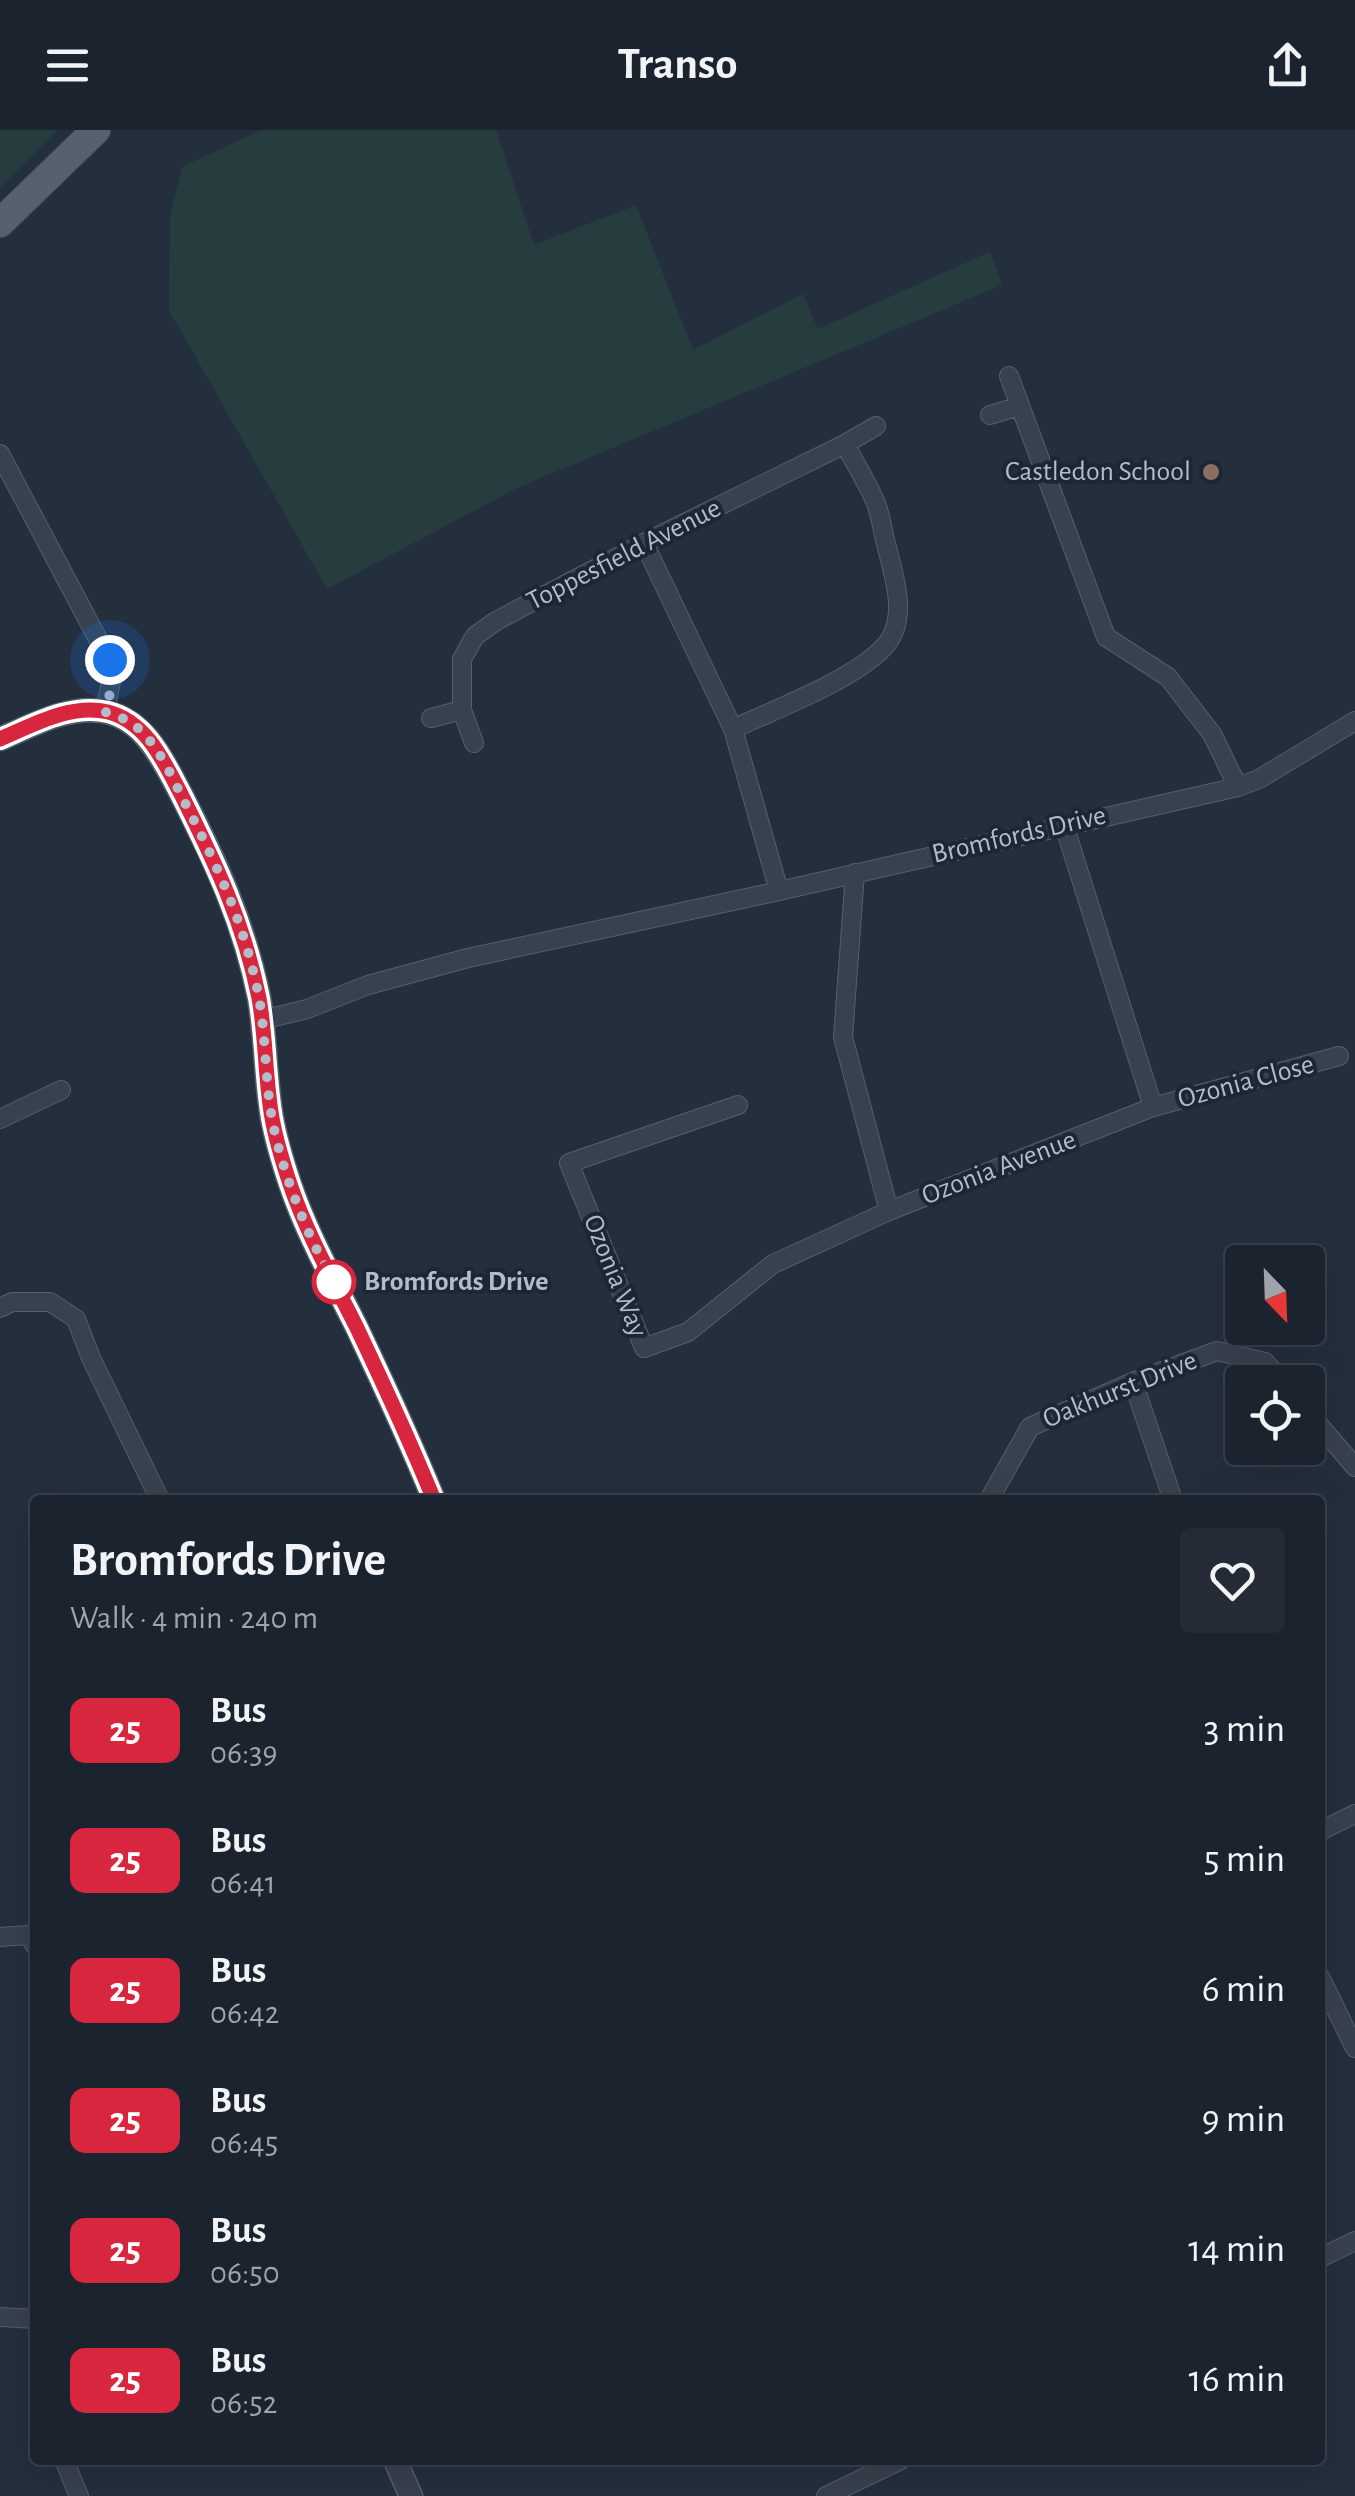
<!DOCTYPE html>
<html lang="en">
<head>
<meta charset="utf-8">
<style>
	body { margin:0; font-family:"Alegreya Sans",sans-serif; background:#242b36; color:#f1f3f6; height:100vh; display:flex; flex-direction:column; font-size:38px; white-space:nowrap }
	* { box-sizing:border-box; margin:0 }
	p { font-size:32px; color:#a0a4aa }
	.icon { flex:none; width:55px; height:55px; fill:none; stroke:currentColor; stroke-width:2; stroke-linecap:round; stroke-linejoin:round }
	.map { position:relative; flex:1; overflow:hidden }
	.panel { position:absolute; left:30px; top:1365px; width:1295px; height:970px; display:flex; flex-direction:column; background:#1b232e; border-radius:10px; box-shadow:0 10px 40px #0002,0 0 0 2px #39404a }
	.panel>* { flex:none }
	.badge { padding:0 20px; border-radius:15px; font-size:35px; line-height:65px }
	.needle { width:65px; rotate:157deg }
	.controls { position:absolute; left:1225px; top:1115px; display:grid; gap:20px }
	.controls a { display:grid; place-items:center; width:100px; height:100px; border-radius:10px; background:#1b232e; box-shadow:0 10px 40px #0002,0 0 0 2px #39404a; font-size:50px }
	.you { position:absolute; width:50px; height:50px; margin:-25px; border:8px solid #fff; border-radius:50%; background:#1a73e8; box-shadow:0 0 0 15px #1a73e833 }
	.map>.badge { position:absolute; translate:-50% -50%; box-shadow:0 0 0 5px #fff }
	.round { display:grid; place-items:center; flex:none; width:105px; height:105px; border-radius:10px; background:#242b36 }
	.overview { display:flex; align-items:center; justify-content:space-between; height:170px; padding:0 40px }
	h1 { font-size:48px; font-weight:700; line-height:75px }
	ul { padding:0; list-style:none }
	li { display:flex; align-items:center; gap:30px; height:130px; padding:0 40px }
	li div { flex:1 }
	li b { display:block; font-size:38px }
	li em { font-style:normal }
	li .badge { min-width:110px; font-weight:700; text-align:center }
	header { display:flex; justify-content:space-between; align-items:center; height:130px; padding:0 40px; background:#1b232e; font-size:45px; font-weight:700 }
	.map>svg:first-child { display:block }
	.green { fill:#263c3f }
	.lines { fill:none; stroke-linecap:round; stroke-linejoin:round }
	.minor-casing { stroke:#565f6c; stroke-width:20 }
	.tertiary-casing { stroke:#565f6c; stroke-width:25 }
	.primary-casing { stroke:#414a57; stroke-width:30 }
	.minor { stroke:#38414e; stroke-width:18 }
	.tertiary { stroke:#38414e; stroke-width:22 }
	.primary { stroke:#56606e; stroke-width:28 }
	.line-casing { stroke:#fff; stroke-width:22 }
	.line { stroke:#d7263d; stroke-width:15 }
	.walk { stroke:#b4bcc9; stroke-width:10; stroke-dasharray:0 18 }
	.education-dot { fill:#8d6e63; stroke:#1d2633; stroke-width:4 }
	.stop-dot { fill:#fff; stroke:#d7263d; stroke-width:5 }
	.labels { text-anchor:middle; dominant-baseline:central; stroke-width:8; stroke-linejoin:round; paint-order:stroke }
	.poi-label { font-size:28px; fill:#b4bcc9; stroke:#1d2633; text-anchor:end }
	.street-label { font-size:28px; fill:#b4bcc9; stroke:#1d2633 }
	.stop-label { font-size:28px; font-weight:bold; fill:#b4bcc9; stroke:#1d2633; text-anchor:start }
</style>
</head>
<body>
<header><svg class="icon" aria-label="menu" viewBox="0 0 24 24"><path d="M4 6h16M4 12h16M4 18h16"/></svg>Transo<svg class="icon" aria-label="share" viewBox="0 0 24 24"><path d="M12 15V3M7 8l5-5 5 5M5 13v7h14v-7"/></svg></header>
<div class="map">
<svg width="1355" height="2366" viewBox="0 0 1355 2366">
	<rect width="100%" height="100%" fill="#242f3e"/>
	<!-- green -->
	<path class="green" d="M0,0H58L0,57Z
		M261,0H496L534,115L636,75L693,220L803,164L818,199L990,122L1002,155L517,358L327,459L169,180L170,84L182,37Z"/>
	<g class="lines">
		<!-- minor casing -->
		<g class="minor-casing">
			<path id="minor" d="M1009,246L1106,507L1168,547L1212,604L1238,657
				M990,285L1020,276
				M0,324L109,530L112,546L105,582
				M644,413L733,599L779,761
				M431,588L462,580
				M733,599C776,579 851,551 883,518C910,491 894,446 886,414C883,402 881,388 877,376C869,355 855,334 845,314
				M474,613L462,580V529L475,506L496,491L644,413L845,314L876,296
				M855,743L843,907L889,1081L1153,977L1064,695
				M262,890L307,879L368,855L468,828L779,761L1238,657L1259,649L1355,591
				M738,975L569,1033L644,1218L688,1202L773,1134L889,1081
				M1153,977L1339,926
				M0,989L61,960
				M0,1178L12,1172H50L76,1189L91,1228L160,1370
				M1133,1252L1173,1370
				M1308,1282L1355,1337
				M989,1370L1030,1297L1133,1252L1217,1221L1265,1232L1283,1252
				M1320,1701L1355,1684
				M0,1807L29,1805L35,1816
				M1320,1847L1355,1918
				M1320,2128L1355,2111
				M0,2187L35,2189
				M64,2330L79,2366
				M826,2366L901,2330"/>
		</g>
		<!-- tertiary casing -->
		<g class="tertiary-casing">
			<path id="tertiary" d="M0,609C31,596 66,576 101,581C144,587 162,629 181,664C216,732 244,793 259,868C266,908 265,948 272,988C276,1010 283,1033 290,1054C307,1104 333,1150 357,1198C384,1255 410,1311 434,1370
				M395,2330L411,2366"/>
		</g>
		<!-- primary casing -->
		<g class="primary-casing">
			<path id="primary" d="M0,93L96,0"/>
		</g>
		<!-- minor -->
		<use href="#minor" class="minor"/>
		<!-- tertiary -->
		<use href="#tertiary" class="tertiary"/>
		<!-- primary -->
		<use href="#primary" class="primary"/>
	</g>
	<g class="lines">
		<!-- line casing -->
		<g class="line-casing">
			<path id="line" d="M0,609C33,595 71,573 108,582C147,592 164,632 181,664C215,732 244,793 259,868C266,907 265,948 272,988C276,1010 283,1033 290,1054C307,1104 333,1150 357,1198C384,1255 410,1311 434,1370"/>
		</g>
		<!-- line -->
		<use href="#line" class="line"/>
		<!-- walk -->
		<path class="walk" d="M110,530L112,556L105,582C120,586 133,592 144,604C161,622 172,647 183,669C217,735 245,794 259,868C266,907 265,949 272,989C282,1042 307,1106 334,1152"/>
	</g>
	<!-- markers -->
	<circle class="education-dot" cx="1211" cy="342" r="10"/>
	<circle class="stop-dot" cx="334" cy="1152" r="20"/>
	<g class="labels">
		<!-- poi labels -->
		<g class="poi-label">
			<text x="1191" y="342">Castledon School</text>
		</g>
		<!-- street labels -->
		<g class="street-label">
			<text transform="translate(624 425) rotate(-27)">Toppesfield Avenue</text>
			<text transform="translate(1019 705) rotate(-13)">Bromfords Drive</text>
			<text transform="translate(1246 952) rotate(-15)">Ozonia Close</text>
			<text transform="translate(999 1038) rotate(-21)">Ozonia Avenue</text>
			<text transform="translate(615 1146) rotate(68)">Ozonia Way</text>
			<text transform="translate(1120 1260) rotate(-22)">Oakhurst Drive</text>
		</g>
		<!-- stop labels -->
		<g class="stop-label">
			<text x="364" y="1152">Bromfords Drive</text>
		</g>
	</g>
</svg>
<div class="controls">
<a><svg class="needle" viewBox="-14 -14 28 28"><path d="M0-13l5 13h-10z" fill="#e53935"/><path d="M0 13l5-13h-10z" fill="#a0a4aa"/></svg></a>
<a><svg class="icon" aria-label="locate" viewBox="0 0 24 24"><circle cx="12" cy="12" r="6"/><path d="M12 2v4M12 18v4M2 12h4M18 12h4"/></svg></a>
</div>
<div class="you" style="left:110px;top:530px"></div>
<section class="panel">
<div class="overview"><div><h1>Bromfords Drive</h1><p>Walk · 4 min · 240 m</p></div><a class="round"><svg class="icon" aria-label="heart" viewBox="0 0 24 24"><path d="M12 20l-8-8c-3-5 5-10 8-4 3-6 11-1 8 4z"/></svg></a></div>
<ul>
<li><span class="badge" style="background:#d7263d;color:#fff">25</span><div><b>Bus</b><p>06:39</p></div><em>3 min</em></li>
<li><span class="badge" style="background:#d7263d;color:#fff">25</span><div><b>Bus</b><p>06:41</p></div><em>5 min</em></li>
<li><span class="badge" style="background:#d7263d;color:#fff">25</span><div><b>Bus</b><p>06:42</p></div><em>6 min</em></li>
<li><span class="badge" style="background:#d7263d;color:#fff">25</span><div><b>Bus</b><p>06:45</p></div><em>9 min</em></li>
<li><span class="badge" style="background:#d7263d;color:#fff">25</span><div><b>Bus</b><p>06:50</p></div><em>14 min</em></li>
<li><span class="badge" style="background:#d7263d;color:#fff">25</span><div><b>Bus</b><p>06:52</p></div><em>16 min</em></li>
</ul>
</section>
</div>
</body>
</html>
